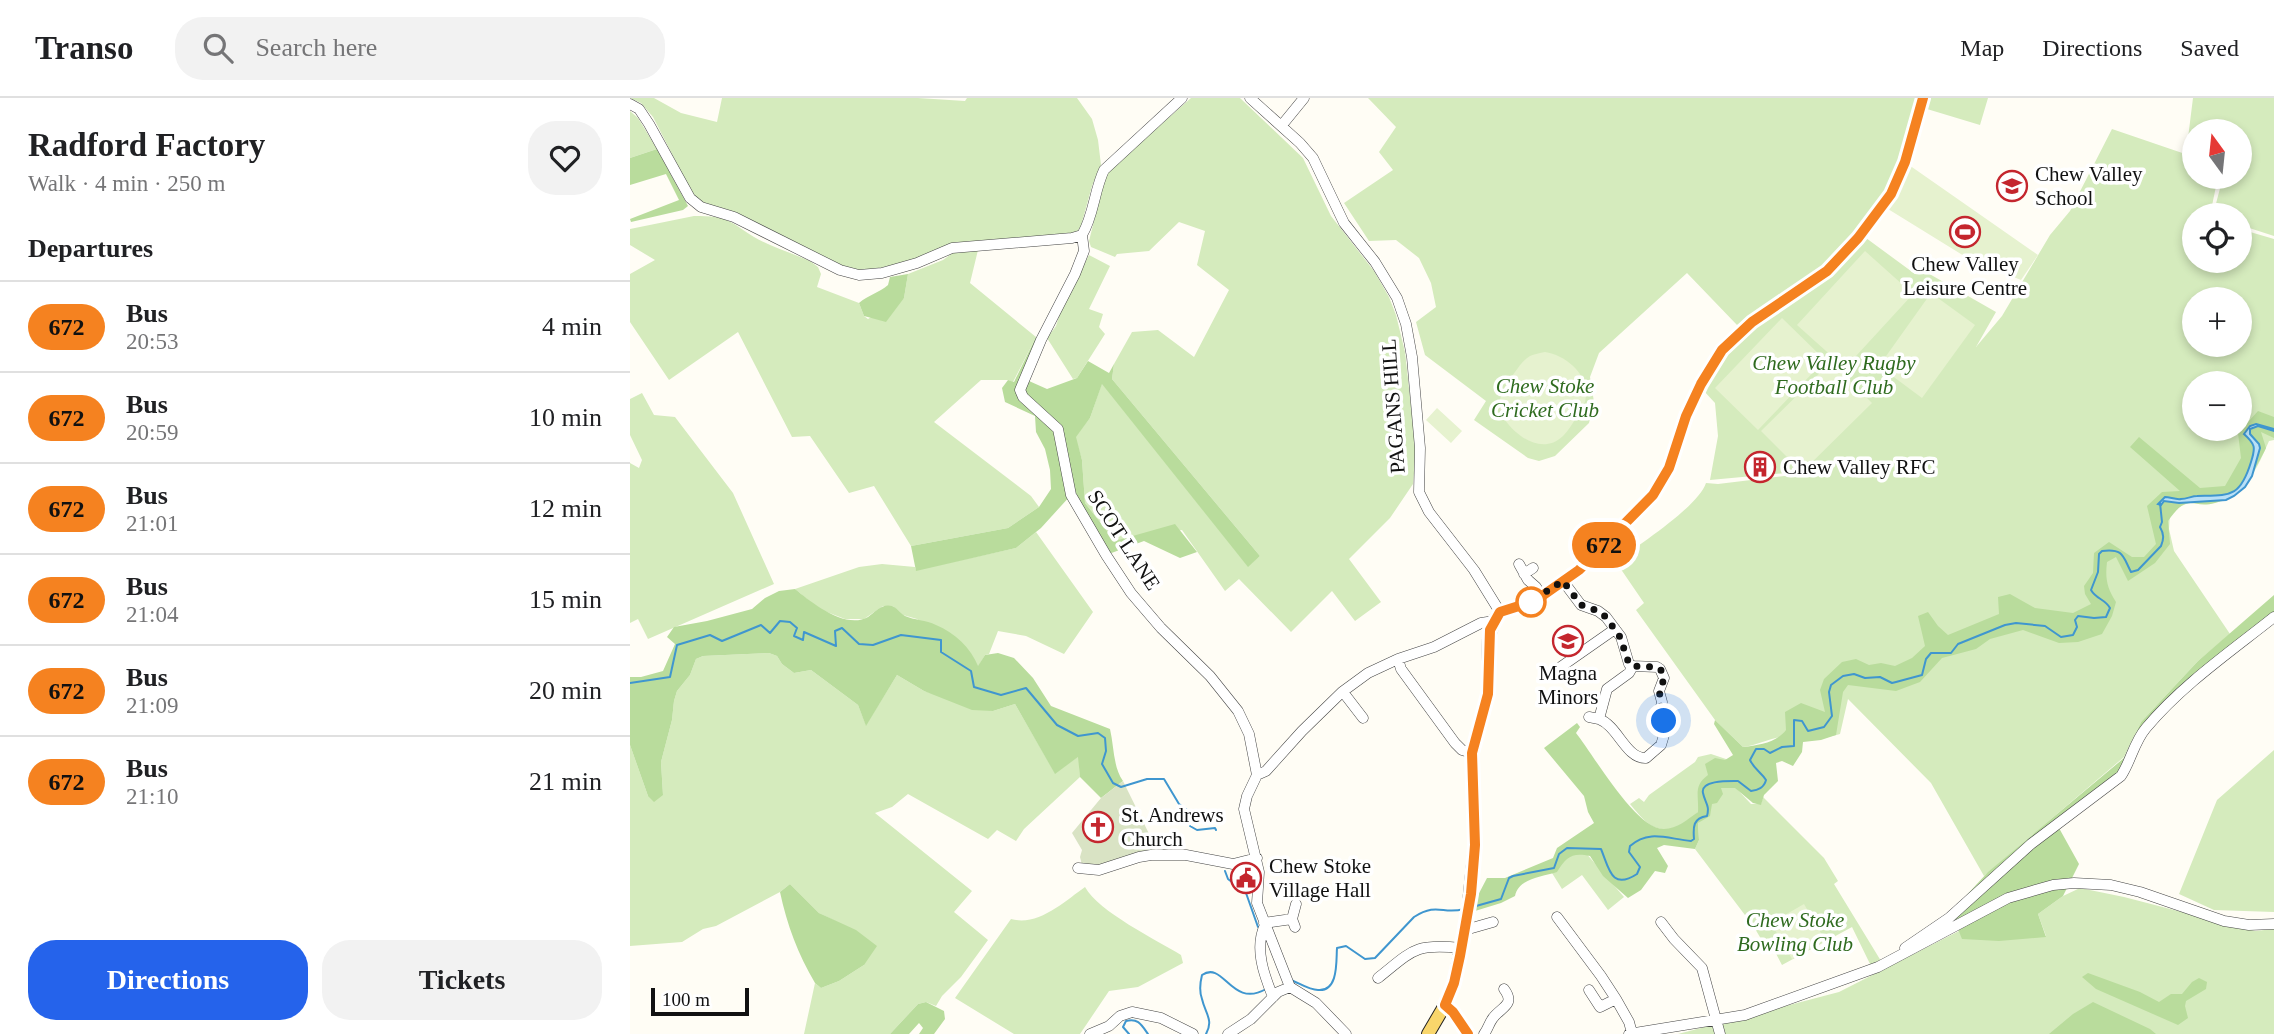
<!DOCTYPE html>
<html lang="en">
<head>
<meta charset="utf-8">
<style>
	body { margin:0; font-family:"Times New Roman",serif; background:#f2f2f2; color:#202124; height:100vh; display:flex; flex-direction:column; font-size:26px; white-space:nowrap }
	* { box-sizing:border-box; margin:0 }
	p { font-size:23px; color:#757577 }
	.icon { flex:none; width:38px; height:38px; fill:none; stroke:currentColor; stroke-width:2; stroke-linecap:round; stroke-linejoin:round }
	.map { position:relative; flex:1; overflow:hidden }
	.details { display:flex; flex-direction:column; background:#fff; width:630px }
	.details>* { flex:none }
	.badge { padding:0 14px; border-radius:23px; font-size:24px; line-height:46px }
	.needle { width:46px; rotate:345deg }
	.buttons { position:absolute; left:1552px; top:21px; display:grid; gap:14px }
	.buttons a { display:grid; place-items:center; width:70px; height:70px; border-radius:50%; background:#fff; box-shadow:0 4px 10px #0003; font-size:35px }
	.scale { position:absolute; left:21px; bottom:18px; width:98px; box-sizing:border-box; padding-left:7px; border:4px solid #111; border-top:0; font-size:19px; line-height:24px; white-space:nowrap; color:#111; -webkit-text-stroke:5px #fff; paint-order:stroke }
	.you { position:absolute; width:35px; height:35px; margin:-18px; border:5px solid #fff; border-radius:50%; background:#1a73e8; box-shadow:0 0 0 10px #1a73e833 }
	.map>.badge { position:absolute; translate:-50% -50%; box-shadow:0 0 0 4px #fff }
	h2 { padding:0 28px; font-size:26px; line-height:63px }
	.round { display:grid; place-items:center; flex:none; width:74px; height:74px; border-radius:28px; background:#f2f2f2 }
	.head { display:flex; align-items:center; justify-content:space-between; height:119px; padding:0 28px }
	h1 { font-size:33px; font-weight:700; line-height:52px }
	.cta { display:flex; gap:14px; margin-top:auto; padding:14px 28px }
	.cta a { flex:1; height:80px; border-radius:28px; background:#2563eb; color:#fff; font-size:28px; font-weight:700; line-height:80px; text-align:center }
	.cta a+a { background:#f2f2f2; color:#202124 }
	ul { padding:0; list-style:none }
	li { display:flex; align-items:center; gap:21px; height:91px; padding:0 28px; border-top:2px solid #e0e0e0 }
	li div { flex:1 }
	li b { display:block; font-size:26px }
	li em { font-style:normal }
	li .badge { min-width:77px; font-weight:700; text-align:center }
	header { display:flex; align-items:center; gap:42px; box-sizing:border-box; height:98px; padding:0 35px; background:#fff; border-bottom:2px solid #e0e0e0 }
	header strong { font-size:33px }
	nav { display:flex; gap:38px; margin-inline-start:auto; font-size:24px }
	.search { width:490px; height:63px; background:#f2f2f2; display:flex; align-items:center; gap:18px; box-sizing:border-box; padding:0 24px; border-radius:28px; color:#757577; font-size:26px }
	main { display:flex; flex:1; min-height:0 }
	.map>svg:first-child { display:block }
	.green { fill:#d5ebbd; fill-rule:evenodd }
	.forest { fill:#b9dc9c }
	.cemetery { fill:#d9e3c4 }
	.pitch { fill:#e6f2cf }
	.water { fill:#b9e0f7; stroke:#3f96cf; stroke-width:2 }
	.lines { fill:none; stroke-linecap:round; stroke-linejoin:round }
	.stream { stroke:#3f96cf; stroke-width:2 }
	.minor-casing { stroke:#444; stroke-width:11 }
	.major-casing { stroke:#222; stroke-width:14 }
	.minor { stroke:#fff; stroke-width:10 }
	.major { stroke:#f9d66b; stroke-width:12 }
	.line-casing { stroke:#fff; stroke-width:16 }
	.line { stroke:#f58220; stroke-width:10 }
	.walk { stroke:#111; stroke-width:7; stroke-dasharray:0 12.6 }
	.stop-dot { fill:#fff; stroke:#f58220; stroke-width:3.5 }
	.labels { text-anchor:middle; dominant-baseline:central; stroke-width:7; stroke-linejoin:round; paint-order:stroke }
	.poi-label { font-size:21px; fill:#111; stroke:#fff; text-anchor:start }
	.park-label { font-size:21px; font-style:italic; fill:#2f6b1f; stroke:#fff }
	.street-label { font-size:21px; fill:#111; stroke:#fff }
</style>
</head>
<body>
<header>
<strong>Transo</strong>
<div class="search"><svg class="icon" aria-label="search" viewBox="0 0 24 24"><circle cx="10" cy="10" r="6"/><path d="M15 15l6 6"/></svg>Search here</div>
<nav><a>Map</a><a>Directions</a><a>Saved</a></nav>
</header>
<main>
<section class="details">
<div class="head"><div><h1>Radford Factory</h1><p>Walk · 4 min · 250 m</p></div><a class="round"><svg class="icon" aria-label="heart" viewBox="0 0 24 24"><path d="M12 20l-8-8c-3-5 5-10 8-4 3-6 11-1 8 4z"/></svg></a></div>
<h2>Departures</h2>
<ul>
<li><span class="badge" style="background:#f58220;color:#111">672</span><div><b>Bus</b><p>20:53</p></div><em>4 min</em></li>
<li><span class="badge" style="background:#f58220;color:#111">672</span><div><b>Bus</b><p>20:59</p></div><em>10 min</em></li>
<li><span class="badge" style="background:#f58220;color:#111">672</span><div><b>Bus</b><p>21:01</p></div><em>12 min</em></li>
<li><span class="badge" style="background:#f58220;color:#111">672</span><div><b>Bus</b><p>21:04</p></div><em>15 min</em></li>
<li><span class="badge" style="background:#f58220;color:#111">672</span><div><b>Bus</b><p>21:09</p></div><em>20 min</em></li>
<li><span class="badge" style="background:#f58220;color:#111">672</span><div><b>Bus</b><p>21:10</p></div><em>21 min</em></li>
</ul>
<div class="cta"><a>Directions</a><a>Tickets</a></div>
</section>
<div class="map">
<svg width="1644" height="936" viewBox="0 0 1644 936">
	<rect width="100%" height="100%" fill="#fffdf5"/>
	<!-- green -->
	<path class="green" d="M0,0H24L51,15L87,24L92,0H288L335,3L337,0H447L462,21L468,42L471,67L462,88L451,128L446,135L319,146L281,163L240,172H224L200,164L99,112L72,105L62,95L23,19L11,5Z
		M561,0H610L673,60L701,118L744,173L759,199L766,217L775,254L786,353L783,386L760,420L719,461L751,504L725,523L702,493L661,534L609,481L595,493L552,432L485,443L455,405L452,362L445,339L460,320L472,285L618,468L630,458L482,281L484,266L502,234L528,232L564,259L599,192L567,167L575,133L549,124L519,153L487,156L485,159L461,149L459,143L475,79L481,71Z
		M738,0H1287L1264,74L1254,94L1226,131L1190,172L1107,227L1057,175L969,255L960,279L964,304L959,325L925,358L909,363L898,360L844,322L856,303L795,257L786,224L806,209L801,185L789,160L766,142L739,143L714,105L763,72L749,54L766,29Z
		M1301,0H1358L1350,27L1297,11Z
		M1563,0H1644V138L1610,127V117H1583L1593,79H1610V33H1564V51L1557,48Z
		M0,13L8,20L27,51L0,60Z
		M1482,31L1564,59V79H1588L1580,117H1564V163H1610V131L1644,141V342L1639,343C1628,368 1614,403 1582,405C1558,407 1563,400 1540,415L1539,431L1544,453L1600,536L1568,563L1511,624L1494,659L1354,778L1301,685L1218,601L1210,636C1186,643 1182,638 1158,638C1145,638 1128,647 1113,649L1085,622L1006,512L1014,505L986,464C1008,447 1068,409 1076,385L1088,386L1172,376L1187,372L1080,382L1088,338L1085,305L1073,292L1081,269L1122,230L1186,189L1205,174L1236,140L1285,176L1289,170L1366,214L1346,249L1372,218L1420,137L1440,113ZM1564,201H1610V247H1564ZM1564,285H1610V331H1564Z
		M64,118C99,118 97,122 124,139C141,149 162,155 180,163L188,169L191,176L187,189L229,205L234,218L238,221L274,200L278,176L313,162L324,154L348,152L340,185L406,239L383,284L378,282H351L304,324L401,398L409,409L378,430L281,448L244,388L219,395L180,338L162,339L108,234L39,282L0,224V176L25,162L0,147V131Z
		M459,157L480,168L459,211L473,216L469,229L475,236L447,280L443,281L417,240L426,228L433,206Z
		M12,295L24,317L45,319L103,395L144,486L18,541L8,521L0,525V365L9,370L12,362L0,337V301Z
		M406,434L463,514L434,556L396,538L368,533L359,556L355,557L348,569L287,521L273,517L263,508H253L234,521H215L189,511L165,491L229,469L252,466L285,469L286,472L386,450Z
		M139,555L147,558L152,566L164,575L181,572L228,607L236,627L267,577L294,593L363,613L385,606L425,675L449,658L450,679L394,731L386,743L367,732L358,741L278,696L262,709L245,715L342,793L324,814L358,842L331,879L312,898L306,908L296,904L288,906L260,936H174L185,885L191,890L209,883L234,867L207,824L189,815L160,786L150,794L86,828L73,831L52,844L0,848V647L18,698L33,697L31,664L42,622L44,603L47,593L60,577L66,561L73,558Z
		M1644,652V814L1584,812L1549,796L1587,702Z
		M1081,656L1096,661L1113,677L1091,683C1077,704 1051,747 1019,726C1012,721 1006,713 1000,706L1009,700L1014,704L1019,697L1065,664L1068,659Z
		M1105,689L1121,706H1131L1133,699L1194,760L1208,783L1204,786L1251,863L1241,868L1222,829L1152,867L1142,848L1134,846L1124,829L1065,751L1069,742L1068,725L1091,690Z
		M955,754L994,799L978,812L952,777L932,791L922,775L933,757Z
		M455,789C469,814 525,841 551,857L553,865L508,889L479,893L450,936H384L325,900L381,821C408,829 435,803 455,789Z
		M1450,790L1494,799L1625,833L1644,831V936H1048L1209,894L1329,833L1333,841L1416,838L1408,816L1433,798Z"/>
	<!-- forest -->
	<path class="forest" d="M27,51L58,108L53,112L1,124L0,121L49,102L36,76L0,87V60Z
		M278,176L274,200L256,224L234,218L229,205C238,197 249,195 258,187L260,179Z
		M406,239L412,247L399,283L417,291L447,280L458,263L479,275L484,266L482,281L630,458L618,469L472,286L460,320L446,339L452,362L455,405L485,443L545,426L567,454L550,460L514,443L476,457L441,397L411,430L386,450L286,473L281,448L378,430L409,409L421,391L420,372L415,351L406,334L405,318L375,304L372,290L378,282L384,284Z
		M1628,313L1644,319V340L1631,334L1636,350C1626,371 1609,398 1585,405C1561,412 1560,392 1538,423L1540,446L1525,465L1498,483L1486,459L1477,464C1475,481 1477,490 1486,504L1482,518L1472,536L1448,544L1429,545L1393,532L1360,541L1346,551L1312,560L1290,584L1266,593L1218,587L1213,594L1206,637L1191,642L1173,644L1172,654L1163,668L1152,663L1146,665L1148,683L1134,697L1131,707L1123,705L1105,690H1091L1093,696L1087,705L1082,706L1080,718L1068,725L1069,742L1065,751L1034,747L1027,750L1038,768L1035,775L1025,773L1011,792L998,800L973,778L960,758C942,754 936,759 927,774C912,779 889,780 885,798L871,805L845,813L846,801L857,780H875L923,760L927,750L964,725L958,714L954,698L914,650L947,625L950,629L946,635C963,656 1006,732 1034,731C1047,731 1058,721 1068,714C1069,697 1063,688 1078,677L1075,666L1085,660L1095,662L1103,657L1084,626L1085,622L1113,649C1129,647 1146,645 1156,632L1155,614L1171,605L1195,614L1190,592L1194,581L1212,564L1226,561L1239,567L1251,565L1265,568L1282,560L1295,548L1288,518L1298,514L1308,528L1318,537L1369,516L1368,499L1380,496L1405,510L1443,515L1461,506L1455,496L1454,488L1463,475L1464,455L1479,444L1502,459H1514L1526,446L1517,408L1532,394L1550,393L1500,349L1509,339L1570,390L1595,388L1611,360L1608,335Z
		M165,491C181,504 215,532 238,519C245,514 252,505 262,508C266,509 270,515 275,518C284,522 296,522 306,527C325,535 341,550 348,568L355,557L368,555L384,560L403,580L421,608L480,631C484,648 483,669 493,683L471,700L450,679L448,659L425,676L385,606L363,613L342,612L294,593L267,577L236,628L228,607L181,572L164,575L152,566L147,558L139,555L73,558L66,561L60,577L47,593L44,603L42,622L31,664L33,697L24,704L18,698L0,647V579H11L33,573L45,546L37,539L44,529L77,523L122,511L135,500L149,493Z
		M1644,497V524L1550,599L1516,633L1504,663L1429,730L1449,766L1433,798L1408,816L1416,839L1369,843L1332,841L1321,814L1358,774L1494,660L1511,624L1568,563Z
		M160,786L189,815L226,832L247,848L234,867L209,883L191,890L185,885C168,856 157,827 150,794Z
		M1458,875L1510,894L1529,904L1541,896H1552L1562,884L1569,880L1577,884L1576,891L1556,903L1555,908L1558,920L1548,927L1466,891L1452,879Z
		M296,904L314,913L315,921L304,936H289L293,930L289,925L279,936H260L288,906Z
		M1463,904L1520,931L1526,936H1419L1443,916Z"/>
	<!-- cemetery -->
	<path class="cemetery" d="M493,683L528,754L471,769L452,767L450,759L452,752L442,735L471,700Z"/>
	<!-- pitch -->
	<path class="pitch" d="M1279,67L1408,157L1391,182L1339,161L1258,111L1267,99Z
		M1235,153L1283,196L1215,270L1167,227Z
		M1301,195L1345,227L1292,300L1249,268Z
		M1152,220L1195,262L1128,332L1085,290Z
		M915,254C935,257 957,275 956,296C956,306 951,313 946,320C942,326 938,333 933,338C913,357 888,340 875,322C863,303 874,289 885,274C889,269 893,262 900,258C904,256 910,255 915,254Z
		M1201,264L1242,305L1172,374L1131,333Z
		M807,310L832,333L821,345L796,322Z
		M1174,806L1195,842L1162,861L1141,825Z"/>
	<!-- water -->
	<path class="water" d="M1626,326L1644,331V333L1628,328L1620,331V336L1629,346L1630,350L1622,378L1615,389L1604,398L1596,402L1549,405L1534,403L1531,407L1528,406L1535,399C1540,399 1546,402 1551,401C1557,401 1562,398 1567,398C1600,397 1610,400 1621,364C1626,349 1625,346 1614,336L1620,328Z"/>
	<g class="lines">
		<!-- stream -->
		<path class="stream" d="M0,585L40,579L47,547L80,537L92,543L131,527L140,535L150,523L160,524L167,530L164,538L173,542L174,534L206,548L205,533L212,530L229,546L243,547L271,537L311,542V554L341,573L344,589L371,597L396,590L427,627L448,638L468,635L475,640L476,653L472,666L483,685L491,689L517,681H534L549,706L560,714V728L567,732L585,730L586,732
			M595,773L598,781L616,795L628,829
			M846,808L871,801L879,780L883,778L924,770L929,756L937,750L971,751C979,770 981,793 1007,776L1010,769L999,754L1000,748C1019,731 1038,741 1061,743L1064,741C1063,729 1063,720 1077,718C1080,707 1075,705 1073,695C1070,682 1099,683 1108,683L1121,693C1128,692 1134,690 1136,682C1131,674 1124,671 1120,662L1126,651H1134L1140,655L1152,649L1164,648V622L1172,623L1178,633L1194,629L1202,618L1199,594L1201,587L1213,578L1224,576L1235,580L1250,579L1262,585L1266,584L1292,577L1296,561L1301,555H1321L1328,546L1375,527L1386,525L1415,528L1431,539L1443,537L1447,529L1445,522L1448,518L1464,520L1476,519L1480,510C1475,501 1466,501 1461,492L1468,474L1469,456L1472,453C1494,450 1493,459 1501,474L1508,472L1531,448C1534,441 1534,436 1530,429L1532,424L1530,405
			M661,882C669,885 679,892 688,892C709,894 706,862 707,850L716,848L735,861L745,860L784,819C808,804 812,817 834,811
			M499,936L493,929L496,923C508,920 511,926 518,936
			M576,936C584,922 575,915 572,901C569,893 570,885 572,877C594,862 601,911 636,891"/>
		<!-- minor casing -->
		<g class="minor-casing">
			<path id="minor" d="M620,0L670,45L683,60L714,125L745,164L767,200L776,226L782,259L790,350L789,394L799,414L844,472L870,514
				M0,6L9,11L19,26L60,100L71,109L104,119L210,172L229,177L252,175L287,165L322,150L442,140L452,137
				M652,27L674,0
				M452,137L454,153L445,176L411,242L390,292L393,299L428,331L441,397L476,457L501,495L531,530L580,578L608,613L619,636L627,677
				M452,137C464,117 464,93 474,72L552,0
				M889,466L898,482L906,489L912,498
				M894,476L903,470
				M933,483L951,507L968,513L976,519L991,539L999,566L1003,568L1027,569L1030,571L1034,580L1029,593L1032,604L1030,613L1034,623V637L1031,647L1016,660C996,661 988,628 969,621
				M768,561L771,571L825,645L832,652L842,655
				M922,575L985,531
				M713,594L733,620
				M959,619L969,621L977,591L999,575L1003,568
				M448,770L469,772L509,759L521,757H556L603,766L627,760
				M927,819L971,878L986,901
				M1031,824L1044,841L1072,870L1090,936
				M634,825L662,821
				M635,827C624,850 634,877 643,899
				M665,829L662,821L666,806
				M835,832L863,824
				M1275,850L1319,820L1401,746L1491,678C1501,663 1504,644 1516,630C1552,587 1600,554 1644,519
				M748,880C783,852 785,845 831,850
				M959,892L970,909L986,901L999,924L1002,935
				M815,907L823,914L838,936
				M460,936L479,928L490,918L502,914L531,920L563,936
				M598,936L621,921L648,894L660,889
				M716,936L686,905L660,889L627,805L629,774L614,711L617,698L627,677L636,673L672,633L712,594L738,575L768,561L804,549L851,525L864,523
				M854,936C858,931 859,925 863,920C871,909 886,907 874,891
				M999,936L1115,917L1248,869L1378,800L1423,787L1444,785L1481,787L1510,794L1594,823L1619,827L1644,826"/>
		</g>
		<!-- major casing -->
		<g class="major-casing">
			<path id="major" d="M798,936L815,907L824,885L838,815L845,747L842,655L858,596L859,539L864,523L870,514L898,505L912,498L949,472L1023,397L1039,370L1056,318L1071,286L1092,252L1122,224L1197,173L1228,140L1261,96L1275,64L1293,0"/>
		</g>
		<!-- minor -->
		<use href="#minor" class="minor"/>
		<!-- major -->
		<use href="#major" class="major"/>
	</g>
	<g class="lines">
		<!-- line casing -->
		<g class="line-casing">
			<path id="line" d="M838,936L823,914L815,907L824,885L830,858L841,796L845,747L842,655L858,596L860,532L870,514L898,505L912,498L949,472L1023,397L1039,370L1056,318L1071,286L1092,252L1122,224L1197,173L1228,140L1261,96L1275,64L1293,0"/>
		</g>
		<!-- line -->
		<use href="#line" class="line"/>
		<!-- walk -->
		<path class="walk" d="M901,504L898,505L933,483L951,507L968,513L976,519L990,539L999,566L1003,568L1027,569C1038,576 1033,584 1029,593C1032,604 1030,613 1034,623"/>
	</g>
	<!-- icons -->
	<defs>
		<g id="school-ring" transform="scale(1.575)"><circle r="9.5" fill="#fff" stroke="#c4262e" stroke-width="1.5"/><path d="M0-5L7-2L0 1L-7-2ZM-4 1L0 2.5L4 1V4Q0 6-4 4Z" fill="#c4262e"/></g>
		<g id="stadium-ring" transform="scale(1.575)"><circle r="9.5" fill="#fff" stroke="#c4262e" stroke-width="1.5"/><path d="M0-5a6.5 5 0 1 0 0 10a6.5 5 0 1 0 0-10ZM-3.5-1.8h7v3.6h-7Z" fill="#c4262e"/></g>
		<g id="building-ring" transform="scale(1.575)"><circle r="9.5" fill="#fff" stroke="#c4262e" stroke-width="1.5"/><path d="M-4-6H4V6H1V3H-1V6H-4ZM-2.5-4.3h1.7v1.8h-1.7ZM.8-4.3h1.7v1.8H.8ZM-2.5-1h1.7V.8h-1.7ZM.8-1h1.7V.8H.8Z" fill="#c4262e"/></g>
		<g id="church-ring" transform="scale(1.575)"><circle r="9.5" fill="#fff" stroke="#c4262e" stroke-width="1.5"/><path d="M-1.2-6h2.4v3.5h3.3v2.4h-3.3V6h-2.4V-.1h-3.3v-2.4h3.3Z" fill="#c4262e"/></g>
		<g id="civic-ring" transform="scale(1.575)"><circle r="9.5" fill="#fff" stroke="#c4262e" stroke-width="1.5"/><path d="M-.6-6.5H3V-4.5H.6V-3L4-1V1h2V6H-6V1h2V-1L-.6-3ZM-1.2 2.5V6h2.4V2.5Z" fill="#c4262e"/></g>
	</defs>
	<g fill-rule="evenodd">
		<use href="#school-ring" x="1382" y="88"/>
		<use href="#stadium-ring" x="1335" y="134"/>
		<use href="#building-ring" x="1130" y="369"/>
		<use href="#school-ring" x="938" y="543"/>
		<use href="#church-ring" x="468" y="729"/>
		<use href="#civic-ring" x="616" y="780"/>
	</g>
	<!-- markers -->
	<circle class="stop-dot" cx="901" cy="504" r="14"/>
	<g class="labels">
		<!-- poi labels -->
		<g class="poi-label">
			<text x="1405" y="76">Chew Valley<tspan x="1405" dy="24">School</tspan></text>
			<text x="1335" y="166" text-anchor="middle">Chew Valley<tspan x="1335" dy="24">Leisure Centre</tspan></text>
			<text x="1153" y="369">Chew Valley RFC</text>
			<text x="938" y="575" text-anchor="middle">Magna<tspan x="938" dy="24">Minors</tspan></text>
			<text x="491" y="717">St. Andrews<tspan x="491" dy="24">Church</tspan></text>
			<text x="639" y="768">Chew Stoke<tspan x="639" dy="24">Village Hall</tspan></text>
		</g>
		<!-- park labels -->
		<g class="park-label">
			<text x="1204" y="265">Chew Valley Rugby<tspan x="1204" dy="24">Football Club</tspan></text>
			<text x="915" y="288">Chew Stoke<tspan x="915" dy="24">Cricket Club</tspan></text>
			<text x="1165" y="822">Chew Stoke<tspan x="1165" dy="24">Bowling Club</tspan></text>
		</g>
		<!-- street labels -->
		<g class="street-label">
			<text transform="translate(763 308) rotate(-94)">PAGANS HILL</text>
			<text transform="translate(494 442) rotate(57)">SCOT LANE</text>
		</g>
	</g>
</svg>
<div class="buttons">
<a><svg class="needle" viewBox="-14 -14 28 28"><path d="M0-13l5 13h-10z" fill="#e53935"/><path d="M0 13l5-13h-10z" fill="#757577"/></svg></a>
<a><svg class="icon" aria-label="locate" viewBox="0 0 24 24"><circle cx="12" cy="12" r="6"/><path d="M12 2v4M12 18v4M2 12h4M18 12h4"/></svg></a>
<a>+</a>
<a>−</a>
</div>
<div class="scale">100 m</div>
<div class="you" style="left:1034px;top:623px"></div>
<b class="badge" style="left:974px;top:447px;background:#f58220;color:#111">672</b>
</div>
</main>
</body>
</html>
